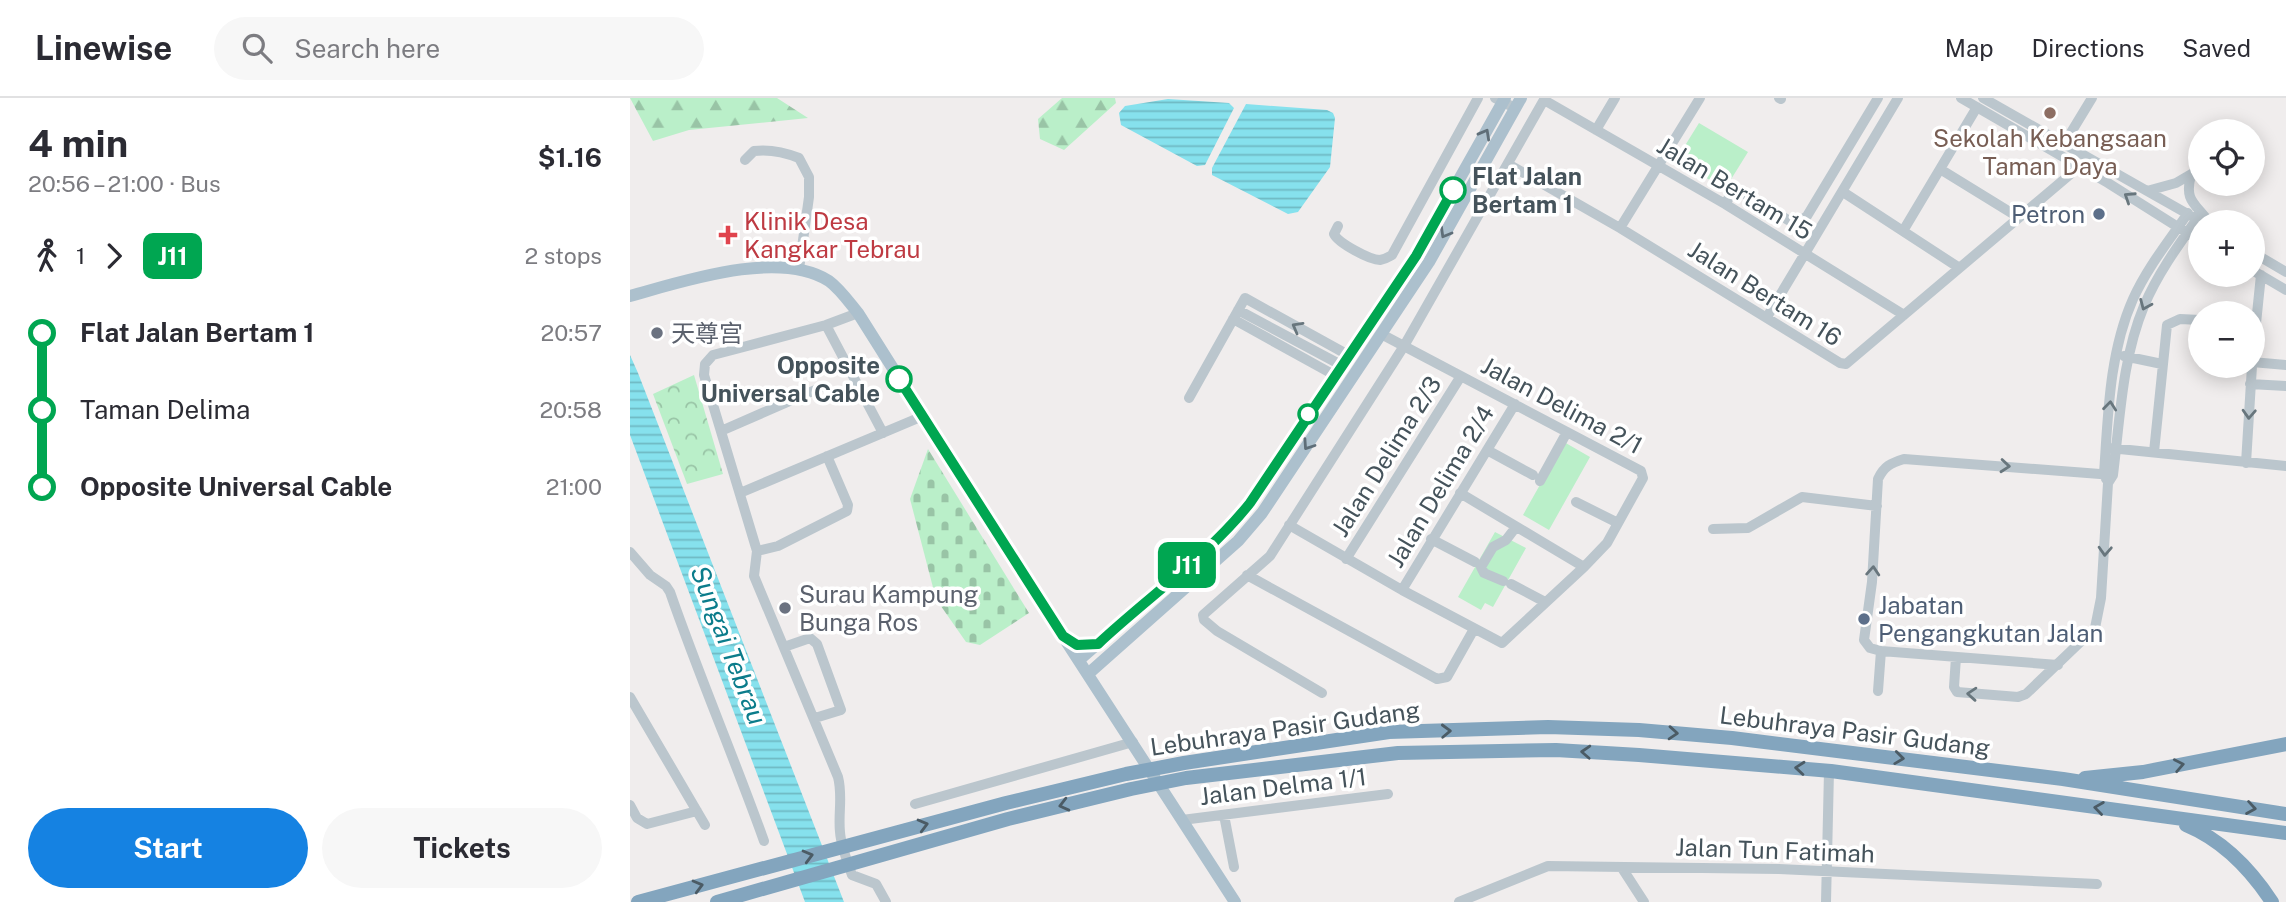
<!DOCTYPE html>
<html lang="en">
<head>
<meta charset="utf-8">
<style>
	body { margin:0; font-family:"Public Sans","Noto Sans SC",sans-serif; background:#f7f7f7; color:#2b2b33; height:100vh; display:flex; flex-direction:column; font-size:26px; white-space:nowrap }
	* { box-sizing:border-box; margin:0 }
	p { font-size:23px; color:#7c7c81 }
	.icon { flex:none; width:38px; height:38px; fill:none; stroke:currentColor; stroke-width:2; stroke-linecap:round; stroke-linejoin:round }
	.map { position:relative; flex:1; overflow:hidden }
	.panel { display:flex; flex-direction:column; background:#fff; width:630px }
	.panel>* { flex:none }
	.badge { padding:0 14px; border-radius:10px; font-size:24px; line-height:46px }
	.controls { position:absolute; left:1558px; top:21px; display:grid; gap:14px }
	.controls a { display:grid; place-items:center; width:77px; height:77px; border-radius:50%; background:#fff; box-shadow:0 4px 18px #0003; font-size:35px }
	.map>.badge { position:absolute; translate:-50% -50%; box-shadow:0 0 0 4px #fff }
	.legs { display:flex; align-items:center; gap:10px; height:77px; padding:0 28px; font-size:23px }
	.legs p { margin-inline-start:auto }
	.head { display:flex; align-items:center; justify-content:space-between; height:119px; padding:0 28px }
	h1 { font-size:38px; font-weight:700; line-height:52px }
	.primary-button { display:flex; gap:14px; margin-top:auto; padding:14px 28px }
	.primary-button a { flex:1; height:80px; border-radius:42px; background:#1582e2; color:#fff; font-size:28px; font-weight:700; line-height:80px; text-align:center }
	.primary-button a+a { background:#f7f7f7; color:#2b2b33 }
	ul { padding:0 28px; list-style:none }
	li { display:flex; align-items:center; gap:24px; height:77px; font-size:26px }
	li i { display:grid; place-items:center; width:10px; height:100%; margin:0 9px; background:currentColor }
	li i::after { content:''; width:18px; height:18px; margin:-9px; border:5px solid; border-radius:50%; background:#fff }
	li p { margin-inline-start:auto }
	li:first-child i { background:linear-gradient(#0000 50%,currentColor 0) }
	li:last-child i { background:linear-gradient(currentColor 50%,#0000 0) }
	header { display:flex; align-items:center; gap:42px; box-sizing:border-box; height:98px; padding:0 35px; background:#fff; border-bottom:2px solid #e1e1e2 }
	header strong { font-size:33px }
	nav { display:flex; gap:38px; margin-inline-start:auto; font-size:24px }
	.search { width:490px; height:63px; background:#f7f7f7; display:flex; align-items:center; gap:18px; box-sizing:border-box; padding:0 24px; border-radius:38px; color:#7c7c81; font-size:26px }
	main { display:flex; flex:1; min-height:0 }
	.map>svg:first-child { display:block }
	.grass { fill:#baefc9 }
	.forest { fill:url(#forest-firs) }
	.cemetery { fill:url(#cemetery-stones) }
	.park { fill:url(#park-crowns) }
	.water { fill:url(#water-rules) }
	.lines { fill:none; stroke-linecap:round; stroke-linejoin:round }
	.minor { stroke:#bbc6cd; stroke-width:10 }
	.major { stroke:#acc0cd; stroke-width:12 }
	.highway { stroke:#83a5be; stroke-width:14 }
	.oneway { stroke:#5f6e78 }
	.oneway2 { stroke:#68767d }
	.oneway3 { stroke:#4b5b65 }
	.line-1-casing { stroke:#fff; stroke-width:16 }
	.line-1 { stroke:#00a651; stroke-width:10 }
	.education-dot { fill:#8d6e63; stroke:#fff; stroke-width:2.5 }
	.stop-1-dot { fill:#fff; stroke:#00a651; stroke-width:3.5 }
	.service-dot { fill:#5c6f8a; stroke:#fff; stroke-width:2.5 }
	.health-dot { fill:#e0444e; stroke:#fff; stroke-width:2.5 }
	.worship-dot { fill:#6b7280; stroke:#fff; stroke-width:2.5 }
	.labels { text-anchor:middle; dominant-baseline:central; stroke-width:7; stroke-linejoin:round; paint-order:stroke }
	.education-label { font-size:24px; fill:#785e54; stroke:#fff }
	.stop-label { font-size:24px; font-weight:bold; fill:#45535b; stroke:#fff; text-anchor:start }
	.street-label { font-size:24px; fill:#45535b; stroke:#fff }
	.service-label { font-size:24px; fill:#4e5e75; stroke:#fff; text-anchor:end }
	.health-label { font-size:24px; fill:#be3a42; stroke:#fff; text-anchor:start }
	.worship-label { font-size:24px; fill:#5b616d; stroke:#fff; text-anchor:start }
	.water-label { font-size:26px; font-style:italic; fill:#0b7c8b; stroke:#fff }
</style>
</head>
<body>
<header>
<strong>Linewise</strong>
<div class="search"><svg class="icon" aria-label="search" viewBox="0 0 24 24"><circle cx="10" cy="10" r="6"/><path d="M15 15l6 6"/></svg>Search here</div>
<nav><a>Map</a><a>Directions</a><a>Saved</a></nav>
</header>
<main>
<section class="panel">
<div class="head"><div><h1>4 min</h1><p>20:56 – 21:00 · Bus</p></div><b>$1.16</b></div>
<div class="legs"><svg class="icon" aria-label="walk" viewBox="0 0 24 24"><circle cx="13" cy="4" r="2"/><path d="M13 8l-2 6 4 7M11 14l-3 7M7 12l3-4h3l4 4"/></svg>1<svg class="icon" aria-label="forward" viewBox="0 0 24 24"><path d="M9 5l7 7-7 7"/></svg><b class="badge" style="background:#00a651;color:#fff">J11</b><p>2 stops</p></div>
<ul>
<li><i style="color:#00a651"></i><b>Flat Jalan Bertam 1</b><p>20:57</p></li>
<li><i style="color:#00a651"></i><span>Taman Delima</span><p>20:58</p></li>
<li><i style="color:#00a651"></i><b>Opposite Universal Cable</b><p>21:00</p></li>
</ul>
<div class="primary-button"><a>Start</a><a>Tickets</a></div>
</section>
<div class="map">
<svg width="1656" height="804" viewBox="0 0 1656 804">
	<defs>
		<pattern id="forest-firs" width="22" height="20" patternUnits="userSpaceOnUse" patternTransform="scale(1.75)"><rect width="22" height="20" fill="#baefc9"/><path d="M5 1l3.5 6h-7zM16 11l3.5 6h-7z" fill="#99c4a6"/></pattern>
		<pattern id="cemetery-stones" width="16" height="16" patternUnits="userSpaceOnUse" patternTransform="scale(1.75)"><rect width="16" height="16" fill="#baefc9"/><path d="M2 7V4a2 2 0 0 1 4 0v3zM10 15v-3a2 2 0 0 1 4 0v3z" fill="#99c4a6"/></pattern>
		<pattern id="park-crowns" width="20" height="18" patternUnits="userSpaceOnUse" patternTransform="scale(1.75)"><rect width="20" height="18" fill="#baefc9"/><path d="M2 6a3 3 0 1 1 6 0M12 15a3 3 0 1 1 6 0" fill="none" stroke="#99c4a6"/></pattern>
		<pattern id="water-rules" width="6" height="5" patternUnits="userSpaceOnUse" patternTransform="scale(1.75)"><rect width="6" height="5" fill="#86e1ed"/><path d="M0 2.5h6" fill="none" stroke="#6fb9c3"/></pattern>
	</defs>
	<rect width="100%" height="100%" fill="#f0eded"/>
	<!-- grass -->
	<path class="grass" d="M1069,25L1118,54L1095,91L1046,62Z
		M934,344L960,359L919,432L893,417Z
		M865,434L896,450L863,509L855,505L851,512L828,499Z"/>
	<!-- forest -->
	<path class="forest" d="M0,0H147L178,20L59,32L23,43Z
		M432,0H485L486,5L434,52L410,41L408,21Z"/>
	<!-- cemetery -->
	<path class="cemetery" d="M298,351L399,515L350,547L336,544L306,501L280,401Z"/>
	<!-- park -->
	<path class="park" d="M64,277L93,376L57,386L23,296Z"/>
	<!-- water -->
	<path class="water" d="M538,1L599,5L604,10L575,67L567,68L491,27L489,15L495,8Z
		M616,6L697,12L703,15L705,20L700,69L668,114L658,116L582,77V70Z
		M0,257L8,275L214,804H175L0,337Z"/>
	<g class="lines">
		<!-- minor -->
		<path class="minor" d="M865,0L885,10
			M1149,0L1151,1
			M1331,0L1478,85L1570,143
			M1353,0L1563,119
			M914,2L1095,106L1274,217
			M966,32L985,0
			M1434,46L1462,0
			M115,62L124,53C140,51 154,54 169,60L179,79V99L169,171
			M878,66L990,130L1210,265L1216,266L1450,68
			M1310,71L1388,119
			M1561,77C1554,103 1565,105 1579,124
			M1517,93L1546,85L1570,71
			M1213,94L1328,169
			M1095,106L1105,90L1158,122L1169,124L1177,118L1248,0
			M708,128L704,136C708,145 740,162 750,162C756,161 757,160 762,157L848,0
			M990,130L1070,0
			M1273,133L1347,9
			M1622,154L1656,174
			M1622,172L1656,192
			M608,212L713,268
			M228,215L196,227L83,257L75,266L74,277L127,453L124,478L208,679C213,698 208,715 210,734C211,748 217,763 222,777L246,786L256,804
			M1137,219L1268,0
			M603,221L706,278
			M196,227L253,335
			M1494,258L1532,266
			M1622,264L1631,177
			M1622,264L1656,267
			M1620,286L1656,288
			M559,300L615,200L720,258
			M91,333L192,289
			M1480,350L1656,368
			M857,352L903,377
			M1524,354L1537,227L1550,221L1570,222
			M1616,365L1622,268
			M1476,381L1474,376C1478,318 1479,255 1503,201C1517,170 1538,144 1558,115
			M910,383L937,334
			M110,395L293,318
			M830,395L954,469
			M946,404L988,425
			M659,427L772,492L872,545L954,469L977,445L1013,380L1011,373L753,237
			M1083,431L1118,430L1172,399L1247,408
			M801,441L845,464
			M127,453L148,448L217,413L218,407L197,358
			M0,454L20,477L36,488L40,494C69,578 104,659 134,743
			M716,461L831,278
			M617,477L807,581L817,579L844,531
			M873,483L854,475L851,469L863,449L876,442L886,429
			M881,486L915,504
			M772,492L885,306
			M154,549L180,540L187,546L211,612L185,620
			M1326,559L1324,589L1327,594L1388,599L1396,596L1465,530L1471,500L1478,385L1483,377C1490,321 1492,261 1514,208C1527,177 1547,149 1567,121
			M1428,567L1251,553L1240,550L1234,542L1242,484L1248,381C1254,368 1261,365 1274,361L1483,377
			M1248,593L1251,553
			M692,595L587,533L574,522L573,517L640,458L774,248L915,0
			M0,599L75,727
			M285,706L503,644
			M0,707L7,720L17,726L67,713
			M594,717L604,769
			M552,722L758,696
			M992,770L1014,804
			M829,804L918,768L1149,771L1467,786
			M1196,804L1199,673"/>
		<!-- major -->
		<path class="major" d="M0,198C54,183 149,151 199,183C210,191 219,204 228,215L390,472L605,804
			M449,562L576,451L604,425L619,405L786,158L875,0
			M458,576L608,443L632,415L799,164L891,0"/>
		<!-- highway -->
		<path class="highway" d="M1455,680L1513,674L1656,646
			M1556,727C1592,742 1621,772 1642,804
			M8,804L376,705L496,676L554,665L759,634L918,629L1009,632L1102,640L1433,681L1656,716
			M87,804L378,721L501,691L556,680L768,655L926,652L1009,657L1201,673L1656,735"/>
	</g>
	<!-- one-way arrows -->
	<defs><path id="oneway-chevron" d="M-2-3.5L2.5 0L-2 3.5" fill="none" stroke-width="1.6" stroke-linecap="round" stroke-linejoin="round" transform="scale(1.75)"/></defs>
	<g class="oneway">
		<use href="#oneway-chevron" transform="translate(855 36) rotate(-61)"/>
		<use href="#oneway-chevron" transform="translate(815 135) rotate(120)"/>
		<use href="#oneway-chevron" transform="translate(678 347) rotate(124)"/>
	</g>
	<g class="oneway2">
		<use href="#oneway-chevron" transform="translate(1499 99) rotate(-147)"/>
		<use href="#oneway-chevron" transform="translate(1515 207) rotate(113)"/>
		<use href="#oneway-chevron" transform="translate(667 229) rotate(-151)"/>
		<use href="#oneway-chevron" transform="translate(1480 308) rotate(-84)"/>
		<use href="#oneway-chevron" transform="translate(1619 316) rotate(93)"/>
		<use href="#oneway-chevron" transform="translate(1375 368) rotate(5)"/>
		<use href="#oneway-chevron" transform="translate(1475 453) rotate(93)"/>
		<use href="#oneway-chevron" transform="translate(1243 473) rotate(-86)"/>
		<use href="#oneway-chevron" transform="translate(1342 596) rotate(-176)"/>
	</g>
	<g class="oneway3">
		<use href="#oneway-chevron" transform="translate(816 633) rotate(-2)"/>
		<use href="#oneway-chevron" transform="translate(1043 635) rotate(4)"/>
		<use href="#oneway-chevron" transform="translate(956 654) rotate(-177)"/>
		<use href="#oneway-chevron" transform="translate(1269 660) rotate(7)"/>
		<use href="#oneway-chevron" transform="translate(1549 667) rotate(-11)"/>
		<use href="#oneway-chevron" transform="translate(1170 670) rotate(-175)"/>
		<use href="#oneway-chevron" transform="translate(434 707) rotate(166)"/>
		<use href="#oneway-chevron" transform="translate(1469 710) rotate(-172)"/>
		<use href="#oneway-chevron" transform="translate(1621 710) rotate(9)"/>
		<use href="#oneway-chevron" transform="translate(293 727) rotate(-15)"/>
		<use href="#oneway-chevron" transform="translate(178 758) rotate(-15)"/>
		<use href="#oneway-chevron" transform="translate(68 788) rotate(-15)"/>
	</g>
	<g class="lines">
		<!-- line-1 casing -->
		<g class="line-1-casing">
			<path id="line-1" d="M269,281L433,538L447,547L468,546C518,499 577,459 620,405L786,158L823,92"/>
		</g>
		<!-- line-1 -->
		<use href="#line-1" class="line-1"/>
	</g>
	<!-- markers -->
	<circle class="education-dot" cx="1420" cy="15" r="7"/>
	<g class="stop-1-dot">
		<circle cx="823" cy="92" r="12"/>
		<circle cx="269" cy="281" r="12"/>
		<circle cx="678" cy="316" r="9"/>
	</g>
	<g class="service-dot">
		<circle cx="1469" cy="116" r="7"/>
		<circle cx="1234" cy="521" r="7"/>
	</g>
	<path class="health-dot" d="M94.5 126.5h7v7h7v7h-7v7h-7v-7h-7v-7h7z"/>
	<g class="worship-dot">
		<circle cx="27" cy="235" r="7"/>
		<circle cx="155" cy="510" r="7"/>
	</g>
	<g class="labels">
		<!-- education labels -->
		<g class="education-label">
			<text x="1420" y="40">Sekolah Kebangsaan<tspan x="1420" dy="28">Taman Daya</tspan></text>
		</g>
		<!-- stop labels -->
		<g class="stop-label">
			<text x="842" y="78">Flat Jalan<tspan x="842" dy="28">Bertam 1</tspan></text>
			<text x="250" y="267" text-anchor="end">Opposite<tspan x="250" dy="28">Universal Cable</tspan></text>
		</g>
		<!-- street labels -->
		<g class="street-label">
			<text transform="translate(1105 90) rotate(31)">Jalan Bertam 15</text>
			<text transform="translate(1135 195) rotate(32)">Jalan Bertam 16</text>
			<text transform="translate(932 307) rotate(28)">Jalan Delima 2/1</text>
			<text transform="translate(756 358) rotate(-58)">Jalan Delima 2/3</text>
			<text transform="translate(810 388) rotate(-59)">Jalan Delima 2/4</text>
			<text transform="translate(655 630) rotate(-8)">Lebuhraya Pasir Gudang</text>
			<text transform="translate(1225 633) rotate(7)">Lebuhraya Pasir Gudang</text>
			<text transform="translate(653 688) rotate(-7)">Jalan Delma 1/1</text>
			<text transform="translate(1145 752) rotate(2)">Jalan Tun Fatimah</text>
		</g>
		<!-- service labels -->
		<g class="service-label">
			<text x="1455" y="116">Petron</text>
			<text x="1248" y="507" text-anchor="start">Jabatan<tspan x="1248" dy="28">Pengangkutan Jalan</tspan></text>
		</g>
		<!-- health labels -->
		<g class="health-label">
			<text x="114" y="123">Klinik Desa<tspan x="114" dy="28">Kangkar Tebrau</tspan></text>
		</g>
		<!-- worship labels -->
		<g class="worship-label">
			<text x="41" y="235">天尊宫</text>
			<text x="169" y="496">Surau Kampung<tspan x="169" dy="28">Bunga Ros</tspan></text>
		</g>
		<!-- water labels -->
		<g class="water-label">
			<text transform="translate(99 547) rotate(69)">Sungai Tebrau</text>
		</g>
	</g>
</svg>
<div class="controls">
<a><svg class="icon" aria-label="locate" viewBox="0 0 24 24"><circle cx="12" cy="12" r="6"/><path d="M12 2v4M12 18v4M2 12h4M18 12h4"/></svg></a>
<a>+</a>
<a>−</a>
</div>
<b class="badge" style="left:557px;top:467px;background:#00a651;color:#fff">J11</b>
</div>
</main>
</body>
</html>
